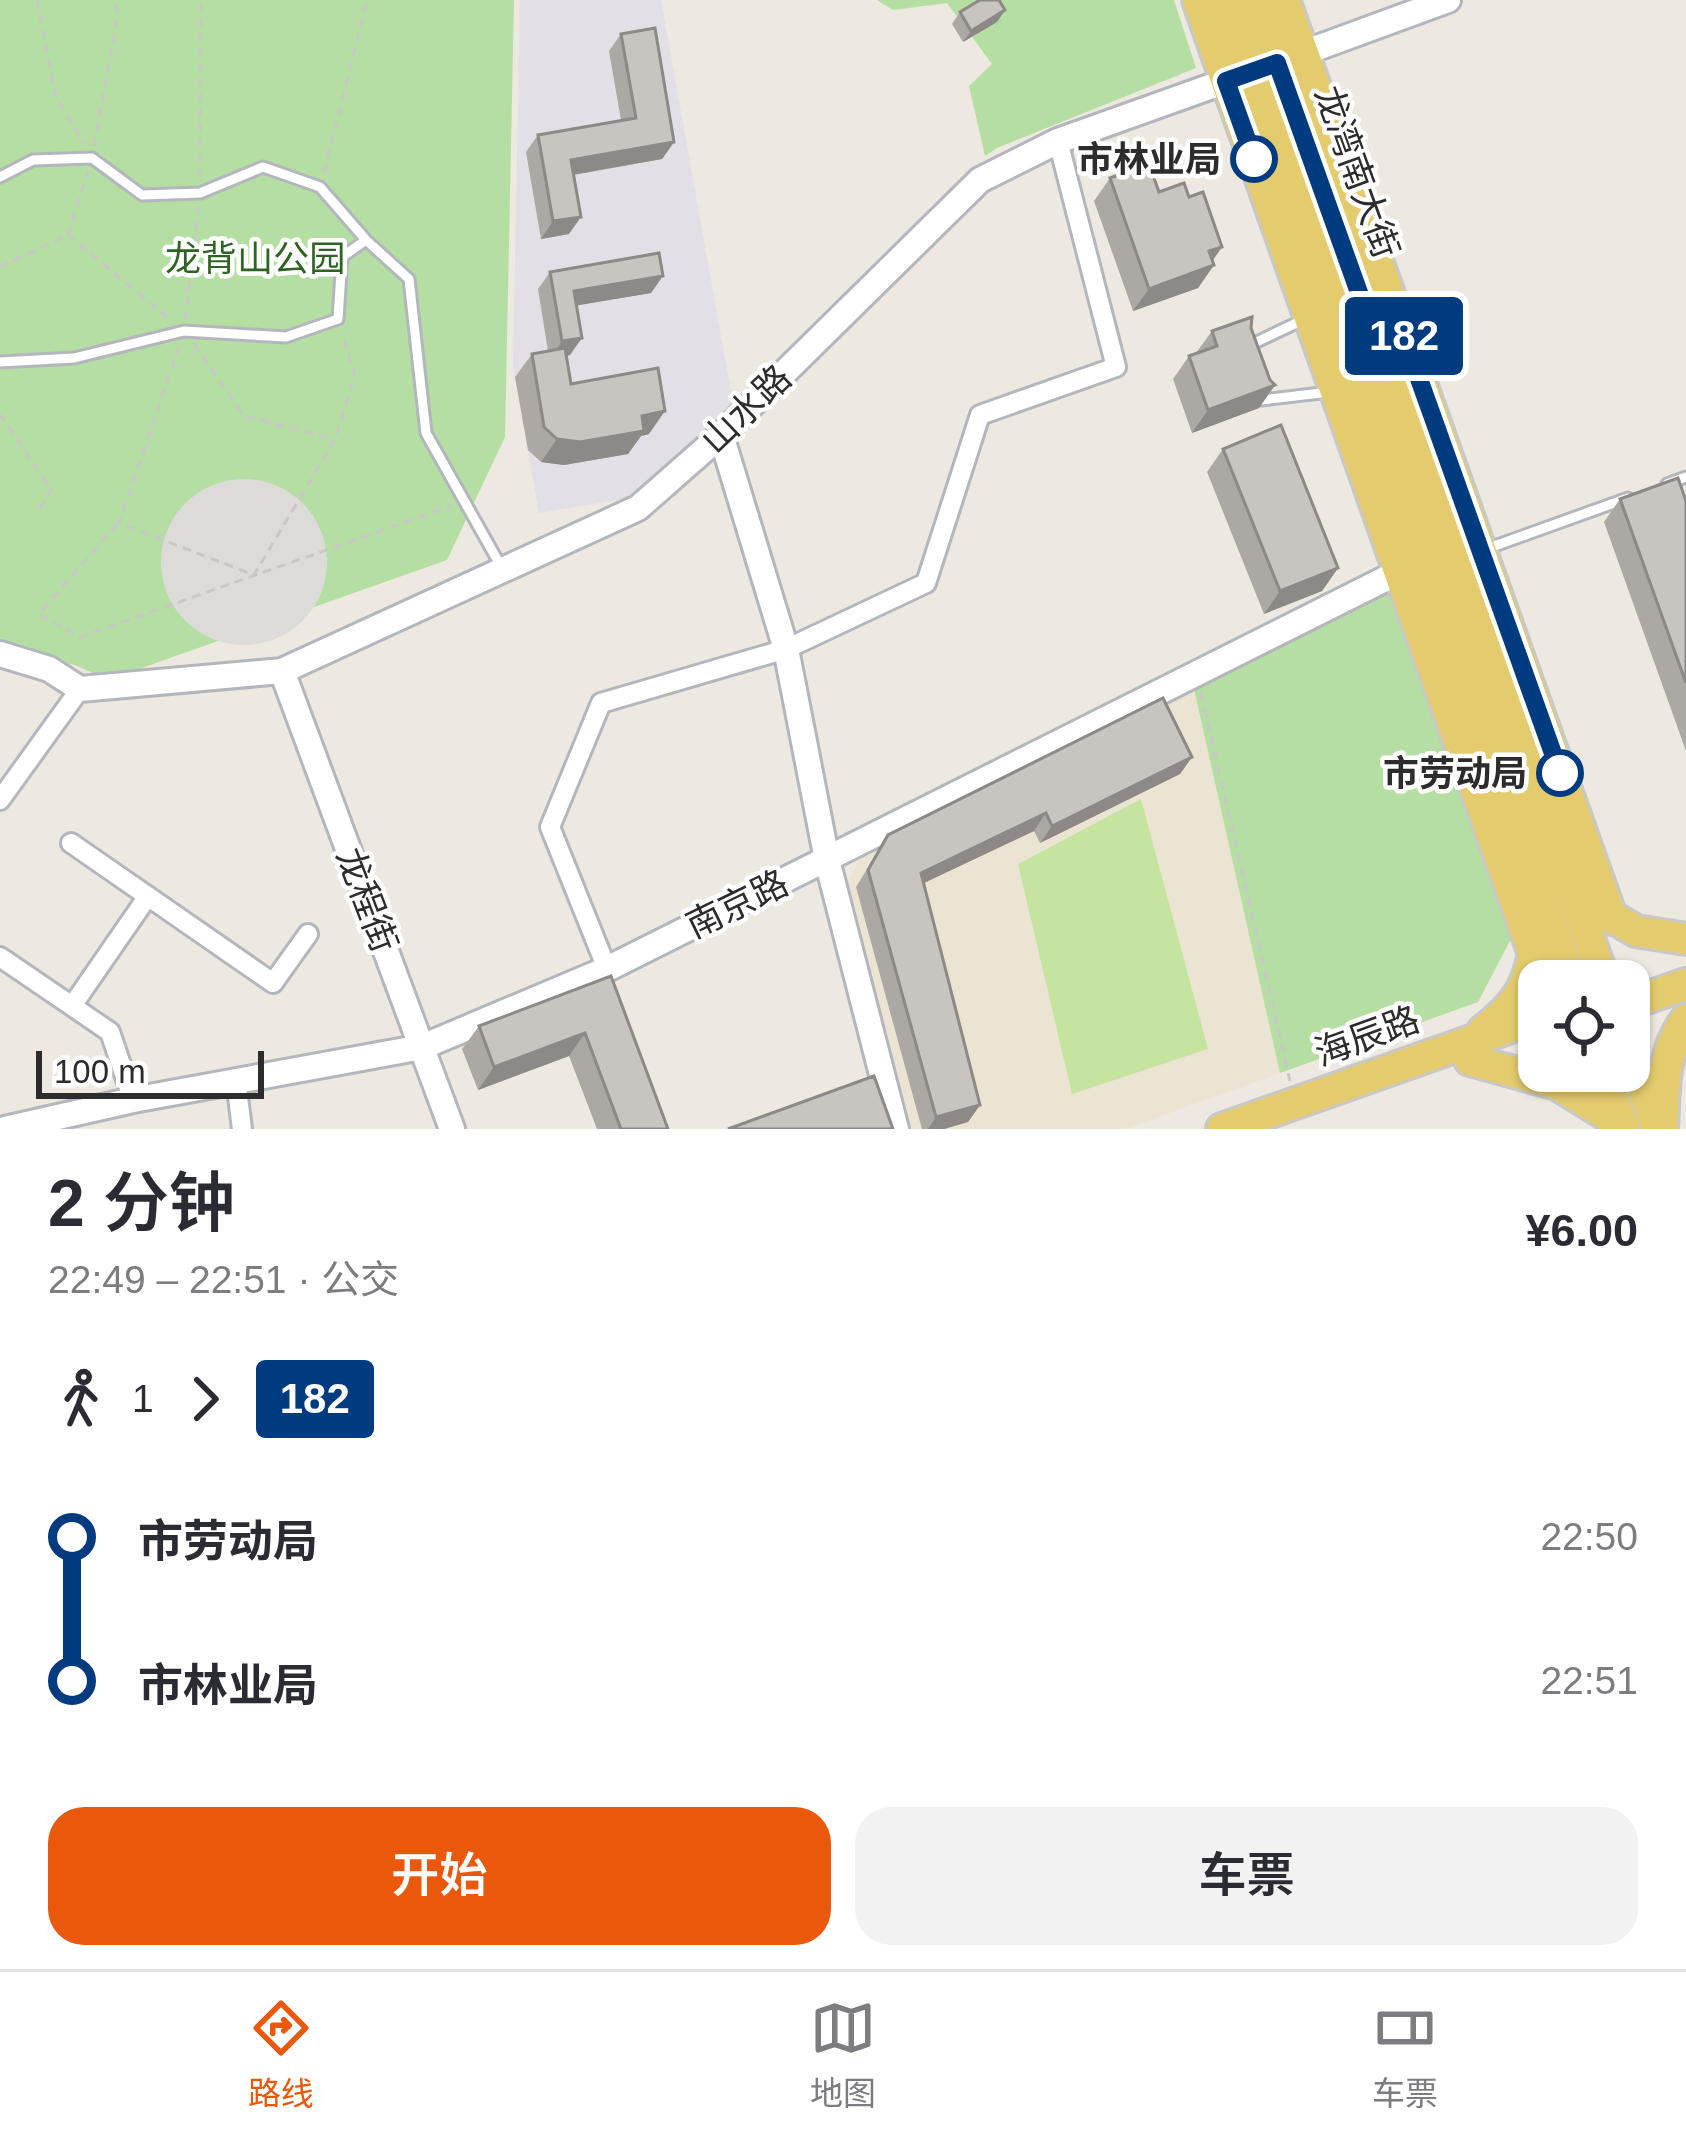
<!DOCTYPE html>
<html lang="zh">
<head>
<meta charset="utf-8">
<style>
	body { margin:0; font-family:Helvetica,"Noto Sans SC",sans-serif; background:#f2f2f3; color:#2b2b33; height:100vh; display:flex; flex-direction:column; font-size:45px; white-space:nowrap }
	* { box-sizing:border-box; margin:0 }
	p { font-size:39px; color:#7c7c81 }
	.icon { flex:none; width:66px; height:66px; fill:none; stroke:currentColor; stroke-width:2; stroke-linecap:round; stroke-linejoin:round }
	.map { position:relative; height:1129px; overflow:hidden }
	.side { display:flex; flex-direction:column; background:#fff; flex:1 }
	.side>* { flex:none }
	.badge { padding:0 24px; border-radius:9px; font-size:42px; line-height:78px }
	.tools { position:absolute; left:1518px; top:960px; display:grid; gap:24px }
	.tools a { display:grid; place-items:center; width:132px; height:132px; border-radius:24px; background:#fff; box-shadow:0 3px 9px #0004; font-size:60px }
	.scale { position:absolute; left:36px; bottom:30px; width:228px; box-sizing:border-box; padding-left:12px; border:6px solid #2c2c2c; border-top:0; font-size:33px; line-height:42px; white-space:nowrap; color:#2c2c2c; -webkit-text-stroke:9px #fff; paint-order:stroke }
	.map>.badge { position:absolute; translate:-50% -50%; box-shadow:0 0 0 6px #fff }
	.legs { display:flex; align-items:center; gap:18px; height:132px; padding:0 48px; font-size:39px }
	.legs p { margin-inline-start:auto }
	.overview { display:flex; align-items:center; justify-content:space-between; height:204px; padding:0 48px }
	h1 { font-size:66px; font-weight:600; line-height:90px }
	.cta { display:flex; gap:24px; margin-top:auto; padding:24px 48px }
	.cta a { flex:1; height:138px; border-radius:36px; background:#ea580c; color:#fff; font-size:48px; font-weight:600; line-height:138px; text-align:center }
	.cta a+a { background:#f2f2f3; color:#2b2b33 }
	ul { padding:0 48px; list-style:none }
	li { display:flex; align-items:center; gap:42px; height:144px; font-size:45px }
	li i { display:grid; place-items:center; width:18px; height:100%; margin:0 15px; background:currentColor }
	li i::after { content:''; width:30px; height:30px; margin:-15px; border:9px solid; border-radius:50%; background:#fff }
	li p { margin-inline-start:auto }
	li:first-child i { background:linear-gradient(#0000 50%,currentColor 0) }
	li:last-child i { background:linear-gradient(currentColor 50%,#0000 0) }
	.tab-bar { display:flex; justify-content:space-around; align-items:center; height:168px; border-top:3px solid #e1e1e2; background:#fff; font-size:33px; color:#7c7c81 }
	.tab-bar a { display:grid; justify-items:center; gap:6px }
	.tab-bar .selected { color:#ea580c }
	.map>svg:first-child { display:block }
	.industrial { fill:#e2e0e6 }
	.education { fill:#ece4d2 }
	.green { fill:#b5dea2 }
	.pitch { fill:#c5e49f }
	.plaza { fill:#dddbd7 }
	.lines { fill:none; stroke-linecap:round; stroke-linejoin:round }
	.service-casing { stroke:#b4b6be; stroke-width:15 }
	.minor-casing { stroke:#b4b6be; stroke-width:24 }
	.tertiary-casing { stroke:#b4b6be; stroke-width:30 }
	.primary-casing { stroke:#c8c8c8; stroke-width:36 }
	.path { stroke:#c8c8c8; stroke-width:3; stroke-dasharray:9 6; stroke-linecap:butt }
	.service { stroke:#fff; stroke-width:9 }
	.minor { stroke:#fff; stroke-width:18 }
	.tertiary { stroke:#fff; stroke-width:24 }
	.primary { stroke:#e4cb6e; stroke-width:30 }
	.wall { fill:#aca9a4 }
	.shaded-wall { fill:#8c8986 }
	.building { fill:#c8c4bf; stroke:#8c8986; stroke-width:3 }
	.line-1-casing { stroke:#fff; stroke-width:27 }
	.line-1 { stroke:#003b80; stroke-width:18 }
	.stop-1-dot { fill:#fff; stroke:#003b80; stroke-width:6 }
	.labels { text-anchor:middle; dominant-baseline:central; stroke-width:9; stroke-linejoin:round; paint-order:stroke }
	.stop-label { font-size:36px; font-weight:bold; fill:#2c2c2c; stroke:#fff; text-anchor:end }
	.street-label { font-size:36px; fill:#2c2c2c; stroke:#fff }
	.park-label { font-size:36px; fill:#2e6422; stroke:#fff }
</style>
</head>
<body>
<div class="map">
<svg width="1686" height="1129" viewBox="0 0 1686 1129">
	<rect width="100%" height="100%" fill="#ede8e0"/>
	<!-- industrial -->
	<path class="industrial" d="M520,0H661L734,409L641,496L539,513L513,367Z"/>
	<!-- education -->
	<path class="education" d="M1194,689L1280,1073L1125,1129H912L848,882L865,848Z"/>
	<!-- green -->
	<path class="green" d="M0,0H514L505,437L447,560L108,680L75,665L0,651Z
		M877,0H1174L1196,68L997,148L985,156L969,86L992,64L947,3L893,10Z
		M1400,587L1514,933L1478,1002L1280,1073L1194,689Z"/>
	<!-- pitch -->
	<path class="pitch" d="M1141,799L1208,1049L1072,1094L1018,864Z"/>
	<!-- plaza -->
	<path class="plaza" d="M161 562a83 83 0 1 1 166 0a83 83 0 1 1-166 0Z"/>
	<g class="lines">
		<!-- service casing -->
		<g class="service-casing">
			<path id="service" d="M0,177L33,160L92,158L142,195L200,193L263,167L320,187L366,240L409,279L426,433L503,570
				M1246,347L1307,318
				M0,362L74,358L184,331L286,337L338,319L342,257L366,240
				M1260,395L1262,400L1329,392
				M1667,484L1686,477
				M1486,549L1628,498"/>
		</g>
		<!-- minor casing -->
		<g class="minor-casing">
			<path id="minor" d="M0,800L80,689
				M71,843L273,983L308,934
				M0,957L110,1032L133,1100
				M607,969L550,827L601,703L786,649L926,583L980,415L1116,367L1058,141
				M72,1006L148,896
				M236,1081L242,1129"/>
		</g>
		<!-- tertiary casing -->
		<g class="tertiary-casing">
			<path id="tertiary" d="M1287,59L1448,0
				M721,435L786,649L827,860L896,1129
				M0,654L49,669L80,689L282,671L638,508L721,435L980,180L1058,141L1243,75
				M282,671L452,1129
				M5,1129L133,1100L422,1047L607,969L1413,565"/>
		</g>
		<!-- primary casing -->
		<g class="primary-casing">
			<path id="primary" d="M1198,0L1534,954
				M1225,0L1426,559L1571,981
				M1255,0L1604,981
				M1284,0L1612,919
				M1597,908L1636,931L1686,939
				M1629,1004L1686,984
				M1483,1031C1523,1000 1528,984 1538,936
				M1629,1049L1655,1123
				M1470,1060L1557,1084L1623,1125
				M1603,1071L1623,1127
				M1222,1129L1539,1017
				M1662,1129C1664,1091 1662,1051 1686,1020"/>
		</g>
		<!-- path -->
		<path class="path" d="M37,0L55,94L84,145
			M94,146L118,13L115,0
			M324,173L367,0
			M200,177L201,0
			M68,235L88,171
			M0,267L68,235L171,320
			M185,320L199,204
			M194,344L244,416L335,439
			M179,346L119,523L254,575L335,439L355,375L342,332
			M0,414L51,490L39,510
			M117,524L39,614L80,637L451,506
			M1201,693L1290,1081"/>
		<!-- service -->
		<use href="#service" class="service"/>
		<!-- minor -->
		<use href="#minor" class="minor"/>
		<!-- tertiary -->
		<use href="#tertiary" class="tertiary"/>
		<!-- primary -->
		<use href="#primary" class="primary"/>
	</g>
	<!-- wall -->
	<path class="wall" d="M1005,10L997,22L963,42L952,24L960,12Z
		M621,34L674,142L662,159L574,175L569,234L541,239L526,152L538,135L621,120L609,51Z
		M1110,178L1159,192L1189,197L1222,247L1213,260L1214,265L1198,288L1133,311L1094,201Z
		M550,272L651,293L576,305L570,355L566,356L571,384L649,434L641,436L628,454L564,465L541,462L528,450L515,377L532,354L548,351L538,289Z
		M1251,328L1270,380L1275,385L1259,408L1192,433L1173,379L1189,356L1196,353L1212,331Z
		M1223,449L1338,568L1322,591L1264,614L1207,472Z
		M1620,499L1686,501V751L1604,522Z
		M1192,757L1180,774L1040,843L1034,831L924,883L980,1105L968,1122L944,1129H922L856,887L888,835Z
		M611,976L668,1129H597L569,1056L478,1090L462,1049L479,1026Z"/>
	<!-- shaded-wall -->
	<path class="shaded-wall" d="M1005,10L997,22L963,42L971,31Z
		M674,142L662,159L559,177L571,160Z
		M581,217L569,234L541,239L553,221Z
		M1222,247L1208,267L1214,265L1198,288L1133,311L1149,289L1209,251Z
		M663,276L651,293L562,308L574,291Z
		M582,338L570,355L550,359L562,341Z
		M1275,385L1259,408L1192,433L1208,410Z
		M665,411L649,434L641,436L628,454L564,465L541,462L557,439L642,416Z
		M1338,568L1322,591L1264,614L1280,591Z
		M1192,757L1180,774L1040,843L1052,826Z
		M1046,813L1034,831L909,890L921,873Z
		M585,1033L569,1056L478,1090L494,1067Z
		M980,1105L968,1122L944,1129H928L936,1117Z"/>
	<!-- building -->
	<path class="building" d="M980,0H999L1005,10L971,31L960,12Z
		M655,28L674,142L571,160L581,217L553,221L538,135L636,118L621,34Z
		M1149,164L1159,192L1184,183L1189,197L1203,192L1222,247L1209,251L1214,265L1149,289L1110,178Z
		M659,253L663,276L574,291L582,338L562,341L550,272Z
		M1252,317L1251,328L1270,380L1275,385L1208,410L1189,356L1217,346L1212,331Z
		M565,348L571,384L658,368L665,411L642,416L644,431L580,442L557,439L544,427L532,354Z
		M1281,425L1338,568L1280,591L1223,449Z
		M1678,478L1686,501V683L1620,499Z
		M1163,698L1192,757L1052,826L1046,813L921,873L980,1105L936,1117L868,870L888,835Z
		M611,976L668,1129H621L585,1033L494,1067L479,1026Z
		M874,1076L893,1129H728Z"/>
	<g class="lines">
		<!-- line-1 casing -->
		<g class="line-1-casing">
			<path id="line-1" d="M1254,159L1226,81L1277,63L1372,329L1398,320L1560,773"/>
		</g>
		<!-- line-1 -->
		<use href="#line-1" class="line-1"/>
	</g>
	<!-- markers -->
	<g class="stop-1-dot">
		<circle cx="1254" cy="159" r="21"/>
		<circle cx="1560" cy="773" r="21"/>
	</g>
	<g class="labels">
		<!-- stop labels -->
		<g class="stop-label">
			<text x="1221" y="159">市林业局</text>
			<text x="1527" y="773">市劳动局</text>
		</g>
		<!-- street labels -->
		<g class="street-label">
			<text transform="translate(1357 172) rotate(70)">龙湾南大街</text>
			<text transform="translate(746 409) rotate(-44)">山水路</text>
			<text transform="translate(367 900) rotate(69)">龙程街</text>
			<text transform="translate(737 904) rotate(-26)">南京路</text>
			<text transform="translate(1367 1036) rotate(-20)">海辰路</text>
		</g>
		<!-- park labels -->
		<g class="park-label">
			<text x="255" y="258">龙背山公园</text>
		</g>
	</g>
</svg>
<div class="tools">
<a><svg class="icon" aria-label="locate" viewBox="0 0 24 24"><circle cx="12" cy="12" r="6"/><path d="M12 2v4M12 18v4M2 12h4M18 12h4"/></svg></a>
</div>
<div class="scale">100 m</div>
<b class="badge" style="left:1404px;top:336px;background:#003b80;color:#fff">182</b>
</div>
<section class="side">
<div class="overview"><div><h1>2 分钟</h1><p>22:49 – 22:51 · 公交</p></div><b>¥6.00</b></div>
<div class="legs"><svg class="icon" aria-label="walk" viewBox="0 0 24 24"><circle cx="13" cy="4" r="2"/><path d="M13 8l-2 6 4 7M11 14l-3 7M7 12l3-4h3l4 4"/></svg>1<svg class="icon" aria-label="forward" viewBox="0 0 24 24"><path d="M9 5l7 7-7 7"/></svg><b class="badge" style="background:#003b80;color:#fff">182</b></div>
<ul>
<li><i style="color:#003b80"></i><b>市劳动局</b><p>22:50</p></li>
<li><i style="color:#003b80"></i><b>市林业局</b><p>22:51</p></li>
</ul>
<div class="cta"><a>开始</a><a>车票</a></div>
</section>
<nav class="tab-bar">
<a class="selected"><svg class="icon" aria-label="directions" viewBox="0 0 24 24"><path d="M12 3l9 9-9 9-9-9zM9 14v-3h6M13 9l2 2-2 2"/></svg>路线</a>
<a><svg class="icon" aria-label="map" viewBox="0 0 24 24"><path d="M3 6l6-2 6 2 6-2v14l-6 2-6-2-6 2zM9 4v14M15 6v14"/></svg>地图</a>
<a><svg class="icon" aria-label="tickets" viewBox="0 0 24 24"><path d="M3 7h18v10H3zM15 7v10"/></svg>车票</a>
</nav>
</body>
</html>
